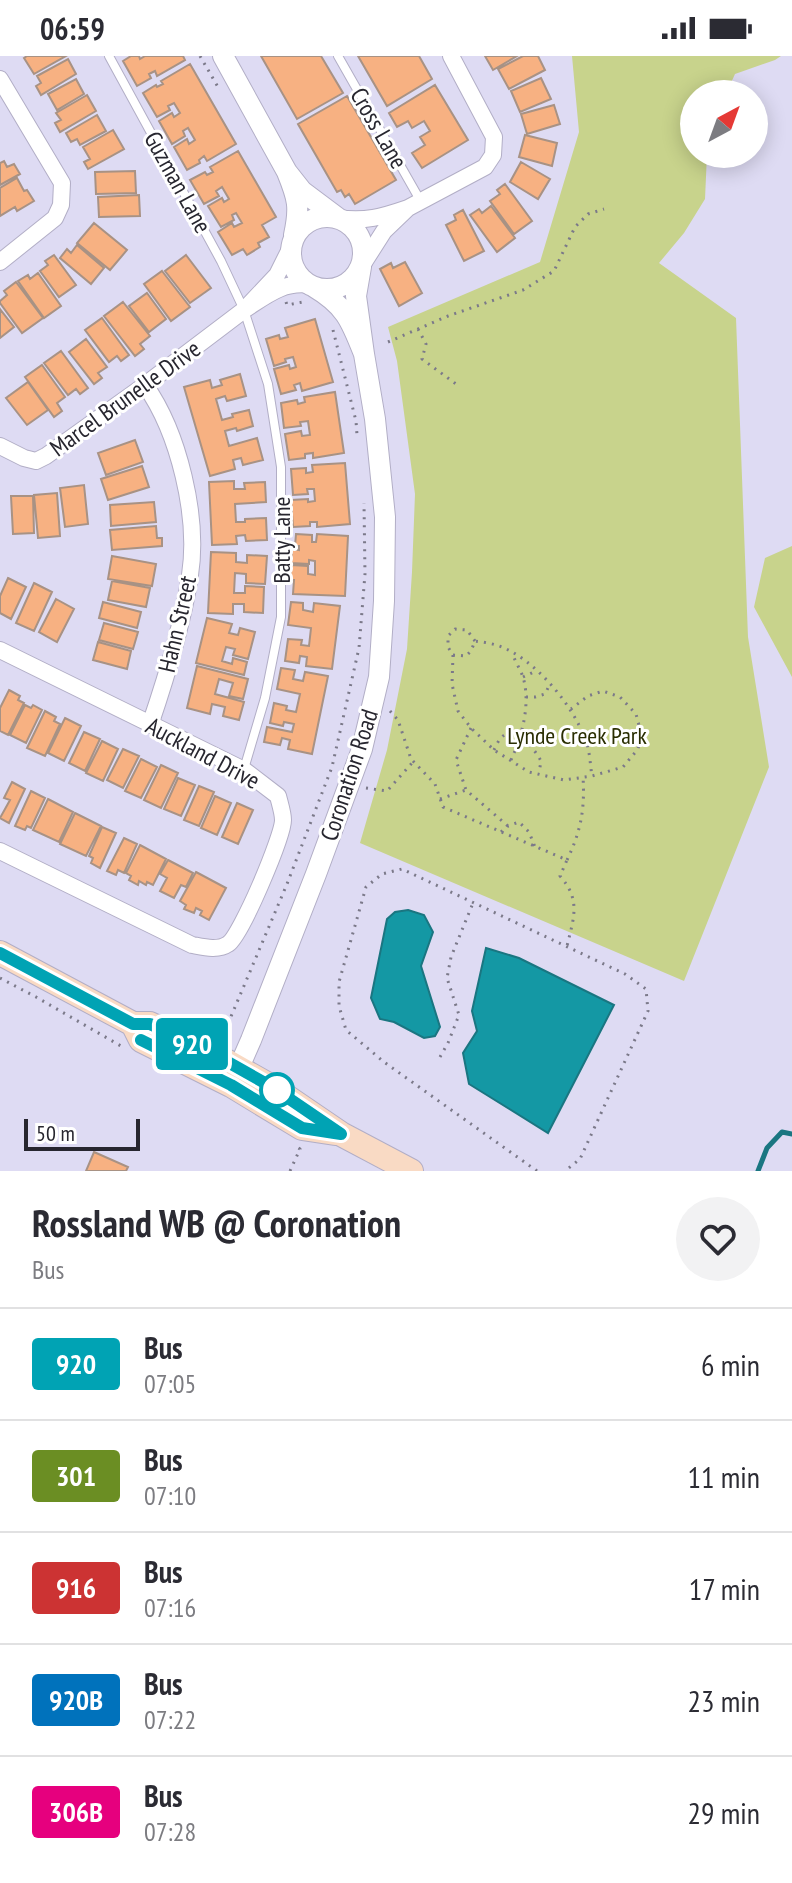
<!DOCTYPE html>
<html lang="en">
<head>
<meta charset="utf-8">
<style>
	body { margin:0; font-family:"PT Sans Narrow",sans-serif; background:#f2f2f3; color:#2b2b33; height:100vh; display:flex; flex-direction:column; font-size:30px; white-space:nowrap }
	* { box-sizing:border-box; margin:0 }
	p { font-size:26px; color:#7c7c81 }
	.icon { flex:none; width:44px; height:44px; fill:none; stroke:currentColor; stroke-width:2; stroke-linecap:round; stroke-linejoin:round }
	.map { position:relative; height:1115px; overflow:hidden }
	.panel { display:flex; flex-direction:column; background:#fff; flex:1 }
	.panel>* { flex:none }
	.badge { padding:0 16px; border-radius:6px; font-size:28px; line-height:52px }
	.needle { width:52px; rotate:41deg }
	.fabs { position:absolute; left:680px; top:24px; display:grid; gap:16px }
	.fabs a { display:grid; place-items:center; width:88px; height:88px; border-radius:50%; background:#fff; box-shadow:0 4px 20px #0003; font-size:40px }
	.scale { position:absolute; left:24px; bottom:20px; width:116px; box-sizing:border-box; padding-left:8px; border:4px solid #27262f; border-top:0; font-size:22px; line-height:28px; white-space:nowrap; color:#27262f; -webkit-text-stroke:6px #fff; paint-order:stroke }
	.map>.badge { position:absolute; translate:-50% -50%; box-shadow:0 0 0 4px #fff }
	.round { display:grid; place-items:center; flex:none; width:84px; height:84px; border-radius:42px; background:#f2f2f3 }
	.overview { display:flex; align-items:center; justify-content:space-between; height:136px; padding:0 32px }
	h1 { font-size:38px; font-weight:700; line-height:60px }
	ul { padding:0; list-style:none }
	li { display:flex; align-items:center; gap:24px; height:112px; padding:0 32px; border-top:2px solid #e1e1e2 }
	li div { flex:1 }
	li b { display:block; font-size:30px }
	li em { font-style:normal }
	li .badge { min-width:88px; font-weight:700; text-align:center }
	.status { display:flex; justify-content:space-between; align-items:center; height:56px; padding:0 40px; background:#fff; direction:ltr }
	.status svg { height:22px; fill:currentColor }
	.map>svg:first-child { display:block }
	.green { fill:#c8d38c }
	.water { fill:#1498a4; stroke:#1a7681; stroke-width:2 }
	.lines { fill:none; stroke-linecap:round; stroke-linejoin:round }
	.stream { stroke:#1a7681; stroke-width:5 }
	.building { fill:#f7b182; stroke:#a89284; stroke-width:2 }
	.service-casing { stroke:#b2aec6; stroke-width:10 }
	.minor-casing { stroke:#b2aec6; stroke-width:18 }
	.tertiary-casing { stroke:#b2aec6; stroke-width:22 }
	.secondary-casing { stroke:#b2aec6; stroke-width:26 }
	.path { stroke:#7b7989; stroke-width:3; stroke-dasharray:2 6; stroke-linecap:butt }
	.service { stroke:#fff; stroke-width:8 }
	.minor { stroke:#fff; stroke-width:16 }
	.tertiary { stroke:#fff; stroke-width:20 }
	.secondary { stroke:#f9dac4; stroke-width:24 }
	.line-casing { stroke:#fff; stroke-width:18 }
	.line { stroke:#00a3b4; stroke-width:12 }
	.stop-dot { fill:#fff; stroke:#00a3b4; stroke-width:4 }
	.labels { text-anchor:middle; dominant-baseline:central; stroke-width:6; stroke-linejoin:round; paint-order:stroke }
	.street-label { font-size:24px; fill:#27262f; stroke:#fff }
	.park-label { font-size:24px; fill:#2a2e02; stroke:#fff }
</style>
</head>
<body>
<div class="status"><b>06:59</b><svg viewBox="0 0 49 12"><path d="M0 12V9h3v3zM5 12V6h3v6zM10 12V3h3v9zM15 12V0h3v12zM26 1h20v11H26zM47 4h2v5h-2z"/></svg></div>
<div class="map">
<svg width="792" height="1115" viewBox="0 0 792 1115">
	<rect width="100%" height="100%" fill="#dedbf3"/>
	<!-- green -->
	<path class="green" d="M572,0H781L775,4L735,18L726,38H694V98H707L705,143L684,177L659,207L736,262L748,581L769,711L684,925L360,787L387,694L407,593L412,516L415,438L397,305L388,271L540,206L579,76Z
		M792,490V621L754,551L765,502Z"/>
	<!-- water -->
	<path class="water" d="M408,854L424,859L433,876L421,910L440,971L435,980L424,982L394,966L380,963L371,942L387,863L395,856Z
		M486,892L519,902L614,949L548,1077L469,1028L463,997L477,975L472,955Z"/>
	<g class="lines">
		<!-- stream -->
		<path class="stream" d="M758,1115L767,1092L782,1076L792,1078"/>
	</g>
	<!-- building -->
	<path class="building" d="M27,0H66L34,18L24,2Z
		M131,0H139L140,3L145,0H183L185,4L157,20L155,15L149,18L151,22L137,30L123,5Z
		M261,0H321L343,37L297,63Z
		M358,0H419L432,23L387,50Z
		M485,0H517L493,14Z
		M523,0H538L545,14L509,33L498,13Z
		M68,3L76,18L41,39L36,30L41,27L37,20Z
		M190,8L236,88L207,105L204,100L199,104L200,107L187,114L174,91L187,83L189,88L195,84L188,72L183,75L185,80L172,88L159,65L172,57L174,61L180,57L174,47L168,50L170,54L157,61L143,37L156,29L157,31L163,28L161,25Z
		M541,22L551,43L520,56L511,35Z
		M76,23L84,38L57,54L48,38Z
		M435,29L468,84L422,112L412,97L425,89L420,81L430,75L424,65L412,72L408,65L397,71L389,57Z
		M87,39L96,55L60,76L55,67L61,64L56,57Z
		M347,40L396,124L355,148L349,138L345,141L341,134L337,136L298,68Z
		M554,49L560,68L527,78L521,58Z
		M97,59L106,75L80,89L77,83L71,86L66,77Z
		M113,74L124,93L88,113L84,106L90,103L83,91Z
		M525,79L557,87L552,110L519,101Z
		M238,95L276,161L262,169L269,181L258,187L260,191L247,199L243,193L232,199L218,176L232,167L234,171L242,167L236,157L232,159L234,164L221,171L208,150L222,142L224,146L229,143L222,131L216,135L219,140L204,148L190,124L205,116L207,119L213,116L210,111Z
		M4,105L7,111L14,108L20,118L0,129V107Z
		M521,106L550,123L538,143L510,126Z
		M135,115L136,137L96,138L95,116Z
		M17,122L24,135L27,134L34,145L17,155L15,151L0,160V132Z
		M505,128L532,165L514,178L490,145L500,138L497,134Z
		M139,139L140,160L99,161L98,141Z
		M491,150L515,182L497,196L470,159L479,153L482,157Z
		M463,154L484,195L464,205L446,169L456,164L454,159Z
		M94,167L127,194L110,214L77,187Z
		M77,189L104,212L91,228L60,202L67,193L71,197Z
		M54,199L76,229L59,241L40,215L48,209L45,205Z
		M186,199L211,232L190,247L165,215Z
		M405,206L422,237L399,250L380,213L391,207L393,212Z
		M162,215L190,251L171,265L144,228Z
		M38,217L61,250L44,262L18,225L28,219L30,223Z
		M16,226L43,262L22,277L0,247V245L7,239L4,235Z
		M147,237L166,263L149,276L129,250Z
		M123,246L150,280L140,288L144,293L135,300L104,260Z
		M0,253L14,271L0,282Z
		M102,262L129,299L121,305L117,300L109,306L85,274Z
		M315,263L333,326L302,335L300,327L294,329L296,334L281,338L274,313L289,309L290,313L296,311L293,301L285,303L286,306L274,310L266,283L279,279L280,283L288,281L285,272Z
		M86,283L107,311L98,317L102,322L94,328L69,296Z
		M61,295L88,332L80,338L76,333L68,339L44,307Z
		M42,309L65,341L57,347L62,355L54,361L25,321Z
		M240,318L246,340L227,345L225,340L216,343L222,364L233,361L232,358L249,354L253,370L237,375L236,372L225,375L229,390L257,382L263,404L243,409L241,402L233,404L235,413L210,420L184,331L210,324L212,332L222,329L220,324Z
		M28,326L48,354L27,369L6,342Z
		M335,336L344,397L313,402V397L305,398V402L289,404L285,378L301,375L302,380L310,379L308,365L300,366L301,370L284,372L281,347L297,344L298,348L305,346L304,341Z
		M135,384L143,406L106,419L98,397Z
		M345,407L350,468L317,471V466H310V470L293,471L291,444L308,443V446L315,445L314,433H307L308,438L293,439L291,413L306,412V417L313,416L312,409Z
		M142,410L149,431L108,444L101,423Z
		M234,425V433H245L244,427L265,426L266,446L235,448L236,466H245V463L266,462L267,484L246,485L245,479L236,480L237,488L212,489L209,426Z
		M84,429L88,468L65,471L60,432Z
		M57,437L60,480L38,482L34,439Z
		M11,440H33L34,477L13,478Z
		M154,446L156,466L111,470L110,449Z
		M156,470L157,482H162V490L112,494L110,474Z
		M296,478L312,479V486H316L317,478L348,480L345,540L293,538L294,524H290L291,509L308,510V518L315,519V505L309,504V508L291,507L292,493L299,494V490H295Z
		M211,496L236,497V506L247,507V499L267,500L265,528L246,527V518L235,517L234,537H245V530L264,531L263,557L244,556V548H233V558L208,557Z
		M112,500L156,508L152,530L108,523Z
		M8,522L26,531L11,563L0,557V540Z
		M112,525L150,532L146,551L108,544Z
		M34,527L52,536L34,575L16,567Z
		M56,543L74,553L57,586L39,576Z
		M103,546L141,556L137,572L99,562Z
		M291,546L303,547V554L313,556L314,547L340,550L332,613L306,610L307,601L300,600L299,607L285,605L288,583L302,584L301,589L309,590L311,572L288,569Z
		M207,562L232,568L229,577L238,579L240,572L255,576L248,603L233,599L235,593L226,591L222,605L232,608L233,602L247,606L244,619L196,607Z
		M104,567L138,576L133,593L99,584Z
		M98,586L131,595L127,613L93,604Z
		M197,610L248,623L243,643L229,640L233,627L219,623L215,638L244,646L239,664L223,660L225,651L212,648L210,658L187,652Z
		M281,612L295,614L293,623L303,625L305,616L328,620L312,698L288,693L290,684L282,682L280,689L264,686L267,671L292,676L294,668L284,666L283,670L270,667L274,647L287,650L286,654L296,656L300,638L277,633Z
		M9,634L20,640L18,644L24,647L8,679L0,675V652Z
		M25,649L31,652L33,649L42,654L26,687L10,679Z
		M45,655L56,661L54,665L60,668L45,700L27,692Z
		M65,662L81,670L64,705L48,697Z
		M84,676L100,683L85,715L69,707Z
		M102,685L118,693L103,725L86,717Z
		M123,693L139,700L123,732L107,724Z
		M141,703L157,711L141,742L125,735Z
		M161,709L178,717L161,752L144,744Z
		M178,722L195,729L181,760L164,753Z
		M12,726L25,733L9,767L0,762L10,744L4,742Z
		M199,730L214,736L199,770L184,764Z
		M31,735L45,742L31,772L27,770L25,774L15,770Z
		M215,740L231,747L217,779L201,772Z
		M48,743L73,756L59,786L33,774Z
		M237,747L253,754L238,788L222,781Z
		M75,757L101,770L86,800L60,788Z
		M102,771L116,777L100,812L91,807L93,802L89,800Z
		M124,782L137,788L124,817L118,814L116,819L107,815Z
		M140,789L166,803L153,829L147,826L146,829L139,825L138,829L129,824L131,820L126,817Z
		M168,804L193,817L186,831L181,829L174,842L160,835L167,822L160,818Z
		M196,816L226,832L209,864L200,859L202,855L196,852L194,857L184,853L186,849L180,845Z
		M94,1096L128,1111L126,1115H86Z"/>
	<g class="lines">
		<!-- service casing -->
		<g class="service-casing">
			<path id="service" d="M109,0L221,205L244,254L268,328L281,411V561L265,642L244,713
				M338,0L420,144"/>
		</g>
		<!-- minor casing -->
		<g class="minor-casing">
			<path id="minor" d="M0,23L62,127L61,149L55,162L0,206
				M408,152L485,111L493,99L494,81L451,0
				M338,162C365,166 382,161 408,152L384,175L361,211
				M292,189L277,219L244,254C266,240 283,225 310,229
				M145,329C179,377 199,461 190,519C183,568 166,622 150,669
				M0,390L24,402L36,405L46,400L145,329L244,254
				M0,594L244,714L278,740C280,748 283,757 283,764C283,780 241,880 228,888C218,895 203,891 192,889L0,795"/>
		</g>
		<!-- tertiary casing -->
		<g class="tertiary-casing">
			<path id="tertiary" d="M223,0L287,116
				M291 197a36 36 0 1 1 72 0a36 36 0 1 1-72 0Z
				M294,179C300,151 298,143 287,116L302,135L338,162
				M314,231C346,250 351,265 364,298L356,240L361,211
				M233,1025L251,984L316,818L362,693L379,621L384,545L385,461L375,363L364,298"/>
		</g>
		<!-- secondary casing -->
		<g class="secondary-casing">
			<path id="secondary" d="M0,897L133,968H150L210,996L272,1031L341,1078L411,1115
				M133,968L141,984L231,1029L302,1072L335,1077"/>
		</g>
		<!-- path -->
		<path class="path" d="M200,0L218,31
			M286,246L287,249L303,246
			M418,273L426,288L422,303L456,328
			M333,274L356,365L357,379
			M388,286L448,260L523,234L554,215L575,171L588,158L604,153
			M475,585L467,574L455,573L448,580V591L453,599L452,628L458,655L471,672L494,694L529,716L564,724L592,720L623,711L638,693L641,677L636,658L620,641L603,635L588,640L571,653
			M453,599L466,600L471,595L475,585C482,586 491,587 499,590C534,602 573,649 585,683C590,694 590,708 592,720
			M523,621L536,615
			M526,641H535L545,638L550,628
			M390,655L398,664L411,703L435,728L443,751L567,804L560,820C581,844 574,861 567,890
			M471,672L456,704L466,734L508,770
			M494,694C496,690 498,685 501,682C515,666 535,694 541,705L539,717
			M511,704C522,680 531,648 523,621C520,613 515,605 512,597
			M366,732L387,735L413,706
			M440,743L466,734
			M501,776L508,770L519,766L529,776L535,791
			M567,804C581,775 585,753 583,721
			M0,922L36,941L121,990
			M218,980L227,970L287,828L332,711L359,592L365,518L364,447
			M440,1001L448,987L459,959L447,922L451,901L473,847
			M290,1115L300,1093L297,1091
			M537,1115L384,1006L346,974L339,950V926L366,831L382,818L402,813L625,918L646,933L648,955L580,1103L565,1115"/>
		<!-- service -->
		<use href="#service" class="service"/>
		<!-- minor -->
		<use href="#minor" class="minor"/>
		<!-- tertiary -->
		<use href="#tertiary" class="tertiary"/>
		<!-- secondary -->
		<use href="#secondary" class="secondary"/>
	</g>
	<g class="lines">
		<!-- line casing -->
		<g class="line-casing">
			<path id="line" d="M0,897L133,968H150L210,996L272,1031L341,1078L302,1072L231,1029L141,984"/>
		</g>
		<!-- line -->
		<use href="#line" class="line"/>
	</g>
	<!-- markers -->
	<circle class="stop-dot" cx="277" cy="1034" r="16"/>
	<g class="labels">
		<!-- street labels -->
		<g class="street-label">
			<text transform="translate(379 72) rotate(60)">Cross Lane</text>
			<text transform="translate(178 126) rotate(61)">Guzman Lane</text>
			<text transform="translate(125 342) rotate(-36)">Marcel Brunelle Drive</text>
			<text transform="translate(281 484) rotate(-90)">Batty Lane</text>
			<text transform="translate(177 568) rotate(-77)">Hahn Street</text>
			<text transform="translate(203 697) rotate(28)">Auckland Drive</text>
			<text transform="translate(349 719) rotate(-72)">Coronation Road</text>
		</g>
		<!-- park labels -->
		<g class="park-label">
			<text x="577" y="679">Lynde Creek Park</text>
		</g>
	</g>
</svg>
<div class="fabs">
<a><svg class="needle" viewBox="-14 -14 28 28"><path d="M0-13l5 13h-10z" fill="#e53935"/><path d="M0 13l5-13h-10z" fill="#7c7c81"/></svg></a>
</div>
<div class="scale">50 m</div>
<b class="badge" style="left:192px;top:988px;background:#00a3b4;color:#fff">920</b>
</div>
<section class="panel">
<div class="overview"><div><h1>Rossland WB @ Coronation</h1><p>Bus</p></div><a class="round"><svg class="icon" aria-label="heart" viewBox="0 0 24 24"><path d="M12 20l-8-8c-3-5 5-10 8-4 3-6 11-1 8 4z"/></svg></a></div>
<ul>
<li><span class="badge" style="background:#00a3b4;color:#fff">920</span><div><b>Bus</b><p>07:05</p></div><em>6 min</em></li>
<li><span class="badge" style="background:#6b8e23;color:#fff">301</span><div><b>Bus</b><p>07:10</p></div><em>11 min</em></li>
<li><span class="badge" style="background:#c33;color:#fff">916</span><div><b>Bus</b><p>07:16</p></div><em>17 min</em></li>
<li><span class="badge" style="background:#0072bc;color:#fff">920B</span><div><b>Bus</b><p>07:22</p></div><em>23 min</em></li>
<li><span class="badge" style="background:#e6007e;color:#fff">306B</span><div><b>Bus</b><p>07:28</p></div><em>29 min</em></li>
</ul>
</section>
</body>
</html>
